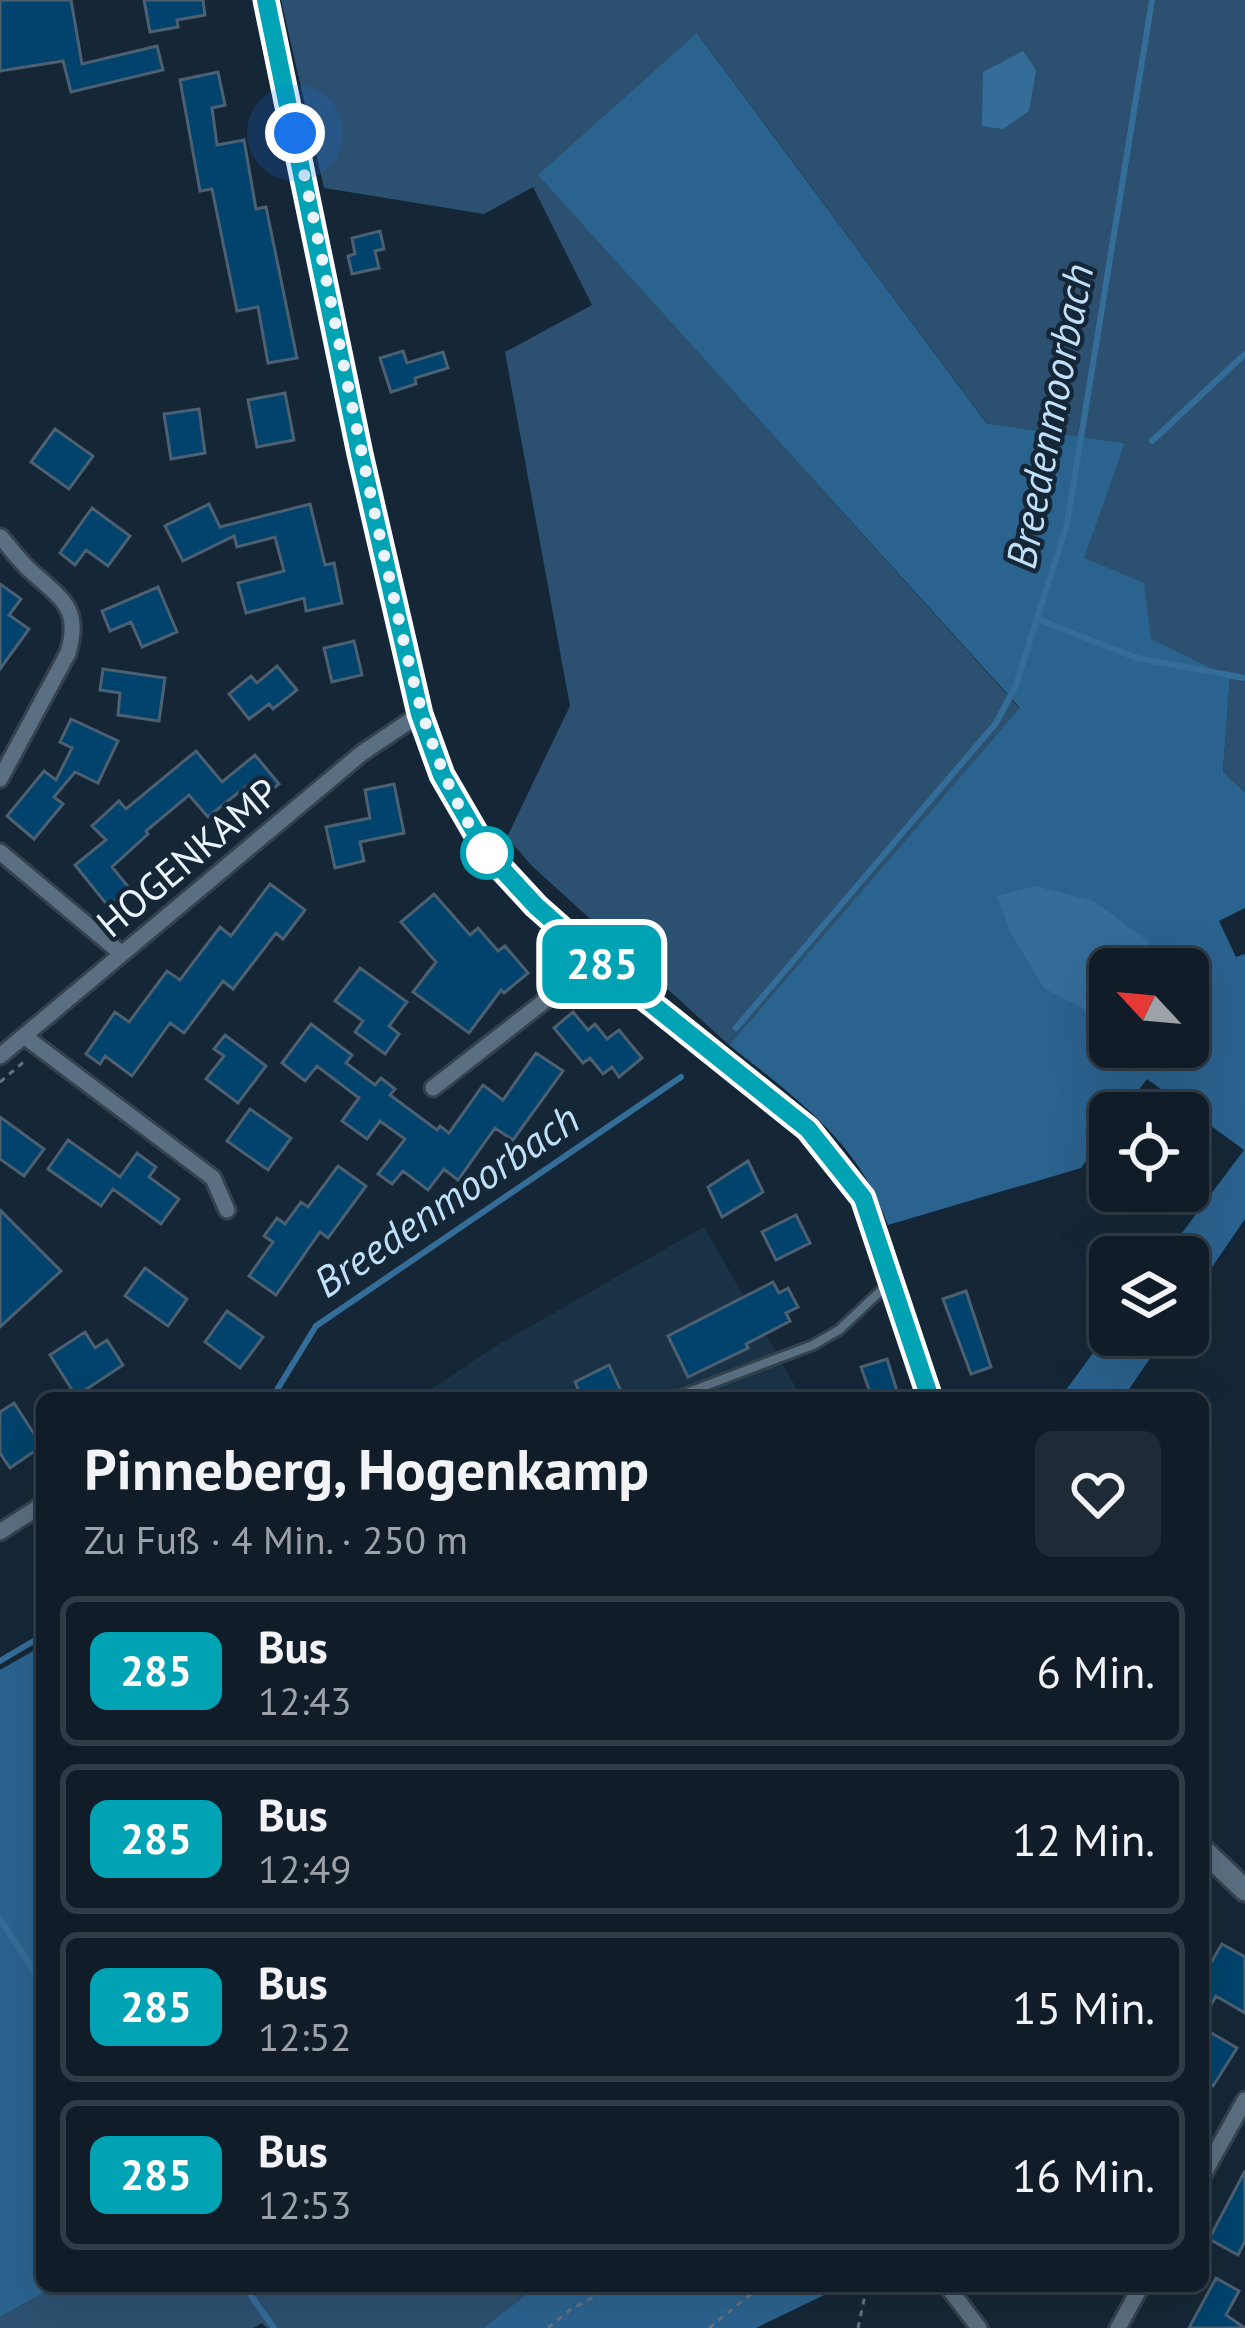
<!DOCTYPE html>
<html lang="de">
<head>
<meta charset="utf-8">
<style>
	body { margin:0; font-family:"PT Sans",sans-serif; background:#1e2a35; color:#f1f3f6; height:100vh; display:flex; flex-direction:column; font-size:45px; white-space:nowrap }
	* { box-sizing:border-box; margin:0 }
	p { font-size:39px; color:#9ca2a8 }
	.icon { flex:none; width:66px; height:66px; fill:none; stroke:currentColor; stroke-width:2; stroke-linecap:round; stroke-linejoin:round }
	.map { position:relative; flex:1; overflow:hidden }
	.details { position:absolute; left:36px; top:1392px; width:1173px; height:900px; display:flex; flex-direction:column; background:#101d29; border-radius:18px; box-shadow:0 12px 48px #0002,0 0 0 3px #303b46 }
	.details>* { flex:none }
	.badge { padding:0 24px; border-radius:18px; font-size:42px; line-height:78px }
	.needle { width:78px; rotate:296deg }
	.tools { position:absolute; left:1089px; top:948px; display:grid; gap:24px }
	.tools a { display:grid; place-items:center; width:120px; height:120px; border-radius:18px; background:#101d29; box-shadow:0 12px 48px #0002,0 0 0 3px #303b46; font-size:60px }
	.you { position:absolute; width:60px; height:60px; margin:-30px; border:9px solid #fff; border-radius:50%; background:#1a73e8; box-shadow:0 0 0 18px #1a73e833 }
	.map>.badge { position:absolute; translate:-50% -50%; box-shadow:0 0 0 6px #fff }
	.round { display:grid; place-items:center; flex:none; width:126px; height:126px; border-radius:18px; background:#1e2a35 }
	.overview { display:flex; align-items:center; justify-content:space-between; height:204px; padding:0 48px }
	h1 { font-size:57px; font-weight:600; line-height:90px }
	ul { padding:0; list-style:none }
	li { display:flex; align-items:center; gap:36px; height:150px; margin:0 24px 18px; padding:0 24px; border:6px solid #303b46; border-radius:18px }
	li div { flex:1 }
	li b { display:block; font-size:45px }
	li em { font-style:normal }
	li .badge { min-width:132px; font-weight:700; text-align:center }
	.map>svg:first-child { display:block }
	.built { fill:#1a3347 }
	.green { fill:#2c5170 }
	.forest { fill:#2b638f; fill-rule:evenodd }
	.water { fill:#356d99 }
	.lines { fill:none; stroke-linecap:round; stroke-linejoin:round }
	.stream { stroke:#356d99; stroke-width:6 }
	.building { fill:#01436c; stroke:#4c6072; stroke-width:3 }
	.service-casing { stroke:#34424f; stroke-width:14 }
	.minor-casing { stroke:#34424f; stroke-width:21 }
	.tertiary-casing { stroke:#34424f; stroke-width:27 }
	.path { stroke:#647380; stroke-width:3; stroke-dasharray:6 6; stroke-linecap:butt }
	.service { stroke:#5a6f81; stroke-width:8 }
	.minor { stroke:#5a6f81; stroke-width:15 }
	.tertiary { stroke:#5a6f81; stroke-width:21 }
	.line-casing { stroke:#fff; stroke-width:27 }
	.line { stroke:#00a3b4; stroke-width:18 }
	.walk { stroke:#ebf4fd; stroke-width:12; stroke-dasharray:0 21.6 }
	.stop-dot { fill:#fff; stroke:#00a3b4; stroke-width:6 }
	.labels { text-anchor:middle; dominant-baseline:central; stroke-width:9; stroke-linejoin:round; paint-order:stroke }
	.street-label { font-size:39px; fill:#ebf4fd; stroke:#152737 }
	.water-label { font-size:42px; font-style:italic; fill:#c0dff9; stroke:#152737 }
</style>
</head>
<body>
<div class="map">
<svg width="1245" height="2328" viewBox="0 0 1245 2328">
	<rect width="100%" height="100%" fill="#152737"/>
	<!-- built -->
	<path class="built" d="M704,1227L802,1398H418L496,1346Z"/>
	<!-- green -->
	<path class="green" d="M281,0H1245V792L1223,772L1230,677L1150,639L1083,558L1125,443L988,425L698,34L539,175L1020,709L729,1045L532,866L507,837L570,706L505,352L592,305L533,187L484,214L324,188Z
		M56,2286H537L483,2328H267L262,2323L253,2328H0V2317Z"/>
	<!-- forest -->
	<path class="forest" d="M697,33L987,424L1125,443L1084,558L1144,583L1151,639L1230,677L1223,772L1245,792V908L1219,921L1236,957L1245,954V1219L1188,1302V1257H1164L1244,1150L1147,1079L1121,1113H1110V1129L1081,1168L888,1225C859,1142 796,1098 729,1045L1020,708L538,175ZM1110,969H1188V1047H1110Z
		M1110,1330V1335H1166L1123,1398H1060Z
		M42,1646V2286H56L0,2317V1670Z
		M537,2286H843L756,2328H483Z"/>
	<!-- water -->
	<path class="water" d="M1023,51L1036,70L1029,111L1003,129L982,126L983,72Z
		M1035,886L1094,901L1148,941V969H1110V1013L1101,1018L1044,988L1010,931L997,896Z"/>
	<g class="lines">
		<!-- stream -->
		<path class="stream" d="M1152,441L1245,354
			M1037,619L1137,658L1245,678
			M736,1028L996,723L1016,685L1067,524L1152,0
			M272,1398L316,1326L681,1077
			M0,1661L42,1636
			M0,1919L42,1983
			M244,2286L274,2328"/>
	</g>
	<!-- building -->
	<path class="building" d="M0,0H71L82,64L157,46L163,70L71,92L63,61L0,71Z
		M144,0H203L205,15L177,20L178,27L150,32Z
		M218,72L225,105L212,108L217,145L244,140L256,209L266,207L297,358L268,363L258,307L237,311L212,189L200,191L180,80Z
		M380,231L384,249L375,251L379,268L352,274L348,256L355,254L352,238Z
		M403,351L407,363L443,352L448,368L415,378L416,384L391,392L380,358Z
		M285,393L294,440L257,447L248,400Z
		M199,409L205,453L171,459L164,414Z
		M55,429L93,456L69,489L31,462Z
		M209,504L220,527L310,504L325,565L334,563L342,603L306,611L304,598L246,613L238,583L284,571L275,537L237,547L234,536L183,561L165,526Z
		M92,508L130,536L108,566L86,550L75,565L60,553Z
		M0,584L21,599L9,615L29,629L0,669Z
		M158,587L177,632L142,647L131,622L110,631L102,611Z
		M354,641L362,675L332,682L324,648Z
		M277,666L297,690L273,709L269,704L249,719L229,694L251,676L257,683Z
		M103,669L165,678L159,721L118,715L120,693L100,690Z
		M71,719L118,741L98,783L75,772L54,797L63,804L34,839L7,816L44,771L56,780L72,748L60,742Z
		M196,751L222,782L255,755L279,784L261,798L249,784L208,817L189,795L146,831L148,834L112,867L130,889L108,906L75,865L106,840L92,826L119,801L126,809Z
		M394,784L404,833L360,842L364,861L335,868L326,827L370,818L365,790Z
		M270,884L305,910L283,939L276,933L233,989L223,981L184,1033L170,1023L132,1076L105,1056L100,1064L86,1054L115,1012L129,1022L167,971L180,980L220,927L231,936Z
		M434,894L470,935L478,928L498,951L505,946L528,973L504,993L501,990L469,1033L413,992L436,962L401,922Z
		M360,968L407,1002L389,1026L399,1034L385,1054L355,1032L363,1021L335,1001Z
		M573,1012L588,1030L595,1024L607,1039L619,1030L642,1058L619,1077L612,1067L603,1074L590,1058L583,1063L554,1028Z
		M311,1024L352,1055L346,1063L375,1085L381,1078L395,1089L390,1095L437,1130L440,1126L449,1133L483,1085L503,1100L536,1053L563,1071L513,1140L495,1128L458,1180L444,1169L428,1190L403,1171L392,1184L378,1174L405,1139L380,1121L367,1139L342,1121L359,1098L317,1066L305,1081L282,1063Z
		M225,1035L266,1066L238,1103L206,1079L224,1056L214,1049Z
		M250,1109L291,1138L268,1170L227,1141Z
		M0,1117L44,1149L24,1176L0,1159Z
		M68,1140L120,1177L137,1153L156,1167L149,1177L179,1199L161,1224L113,1189L101,1206L48,1169Z
		M748,1161L763,1192L722,1217L708,1187Z
		M338,1166L366,1186L328,1238L320,1232L276,1295L249,1276L273,1242L264,1236L277,1218L285,1224L301,1202L308,1207Z
		M0,1210L61,1271L0,1327Z
		M796,1215L810,1243L776,1260L762,1232Z
		M145,1268L187,1299L168,1326L125,1296Z
		M773,1282L779,1293L788,1288L798,1307L786,1313L790,1321L746,1344L748,1348L688,1377L668,1336Z
		M966,1291L991,1367L971,1374L943,1299Z
		M227,1311L263,1337L240,1368L205,1342Z
		M85,1332L95,1348L107,1340L123,1365L76,1396L50,1355Z
		M887,1359L897,1391L872,1398L861,1367Z
		M609,1365L624,1398H582L575,1382Z
		M14,1403L42,1446L10,1468L0,1453V1412Z
		M1222,1944L1245,1957V2013L1216,1996L1203,2019V1976Z
		M1203,2028L1237,2048L1213,2086L1203,2080Z
		M1245,2171V2241L1238,2255L1209,2239Z
		M1216,2278L1239,2291L1226,2315L1245,2328H1189Z"/>
	<g class="lines">
		<!-- service casing -->
		<g class="service-casing">
			<path id="service" d="M673,1398L813,1345L839,1330L888,1284"/>
		</g>
		<!-- minor casing -->
		<g class="minor-casing">
			<path id="minor" d="M0,779L68,653C81,609 63,600 33,573C21,563 11,549 1,537
				M0,852L122,954
				M24,1036L213,1178L227,1210
				M0,1056L362,753L420,714
				M433,1088L597,960
				M0,1532L42,1505
				M1203,2175L1245,2100
				M947,2286L979,2328
				M1118,2328L1141,2286"/>
		</g>
		<!-- tertiary casing -->
		<g class="tertiary-casing">
			<path id="tertiary" d="M266,0L360,454L420,714L442,775L487,854L536,906L597,960L808,1129L863,1198L930,1398
				M1203,1850L1245,1890"/>
		</g>
		<!-- path -->
		<path class="path" d="M0,1082L26,1060
			M548,2328L570,2310L613,2286
			M709,2328L761,2286
			M858,2328L867,2286"/>
		<!-- service -->
		<use href="#service" class="service"/>
		<!-- minor -->
		<use href="#minor" class="minor"/>
		<!-- tertiary -->
		<use href="#tertiary" class="tertiary"/>
	</g>
	<g class="lines">
		<!-- line casing -->
		<g class="line-casing">
			<path id="line" d="M266,0L360,454L420,714L442,775L488,854L536,906L597,960L808,1129L863,1198L930,1398"/>
		</g>
		<!-- line -->
		<use href="#line" class="line"/>
		<!-- walk -->
		<path class="walk" d="M295,133C328,279 354,426 388,572C412,676 427,764 487,853"/>
	</g>
	<!-- markers -->
	<circle class="stop-dot" cx="487" cy="853" r="24"/>
	<g class="labels">
		<!-- street labels -->
		<g class="street-label">
			<text transform="translate(187 857) rotate(-40)">HOGENKAMP</text>
		</g>
		<!-- water labels -->
		<g class="water-label">
			<text transform="translate(1049 416) rotate(-79)">Breedenmoorbach</text>
			<text transform="translate(446 1200) rotate(-34)">Breedenmoorbach</text>
		</g>
	</g>
</svg>
<div class="tools">
<a><svg class="needle" viewBox="-14 -14 28 28"><path d="M0-13l5 13h-10z" fill="#e53935"/><path d="M0 13l5-13h-10z" fill="#9ca2a8"/></svg></a>
<a><svg class="icon" aria-label="locate" viewBox="0 0 24 24"><circle cx="12" cy="12" r="6"/><path d="M12 2v4M12 18v4M2 12h4M18 12h4"/></svg></a>
<a><svg class="icon" aria-label="layers" viewBox="0 0 24 24"><path d="M12 4l9 5-9 5-9-5zM3 14l9 5 9-5"/></svg></a>
</div>
<div class="you" style="left:295px;top:133px"></div>
<b class="badge" style="left:602px;top:964px;background:#00a3b4;color:#fff">285</b>
<section class="details">
<div class="overview"><div><h1>Pinneberg, Hogenkamp</h1><p>Zu Fuß · 4 Min. · 250 m</p></div><a class="round"><svg class="icon" aria-label="heart" viewBox="0 0 24 24"><path d="M12 20l-8-8c-3-5 5-10 8-4 3-6 11-1 8 4z"/></svg></a></div>
<ul>
<li><span class="badge" style="background:#00a3b4;color:#fff">285</span><div><b>Bus</b><p>12:43</p></div><em>6 Min.</em></li>
<li><span class="badge" style="background:#00a3b4;color:#fff">285</span><div><b>Bus</b><p>12:49</p></div><em>12 Min.</em></li>
<li><span class="badge" style="background:#00a3b4;color:#fff">285</span><div><b>Bus</b><p>12:52</p></div><em>15 Min.</em></li>
<li><span class="badge" style="background:#00a3b4;color:#fff">285</span><div><b>Bus</b><p>12:53</p></div><em>16 Min.</em></li>
</ul>
</section>
</div>
</body>
</html>
